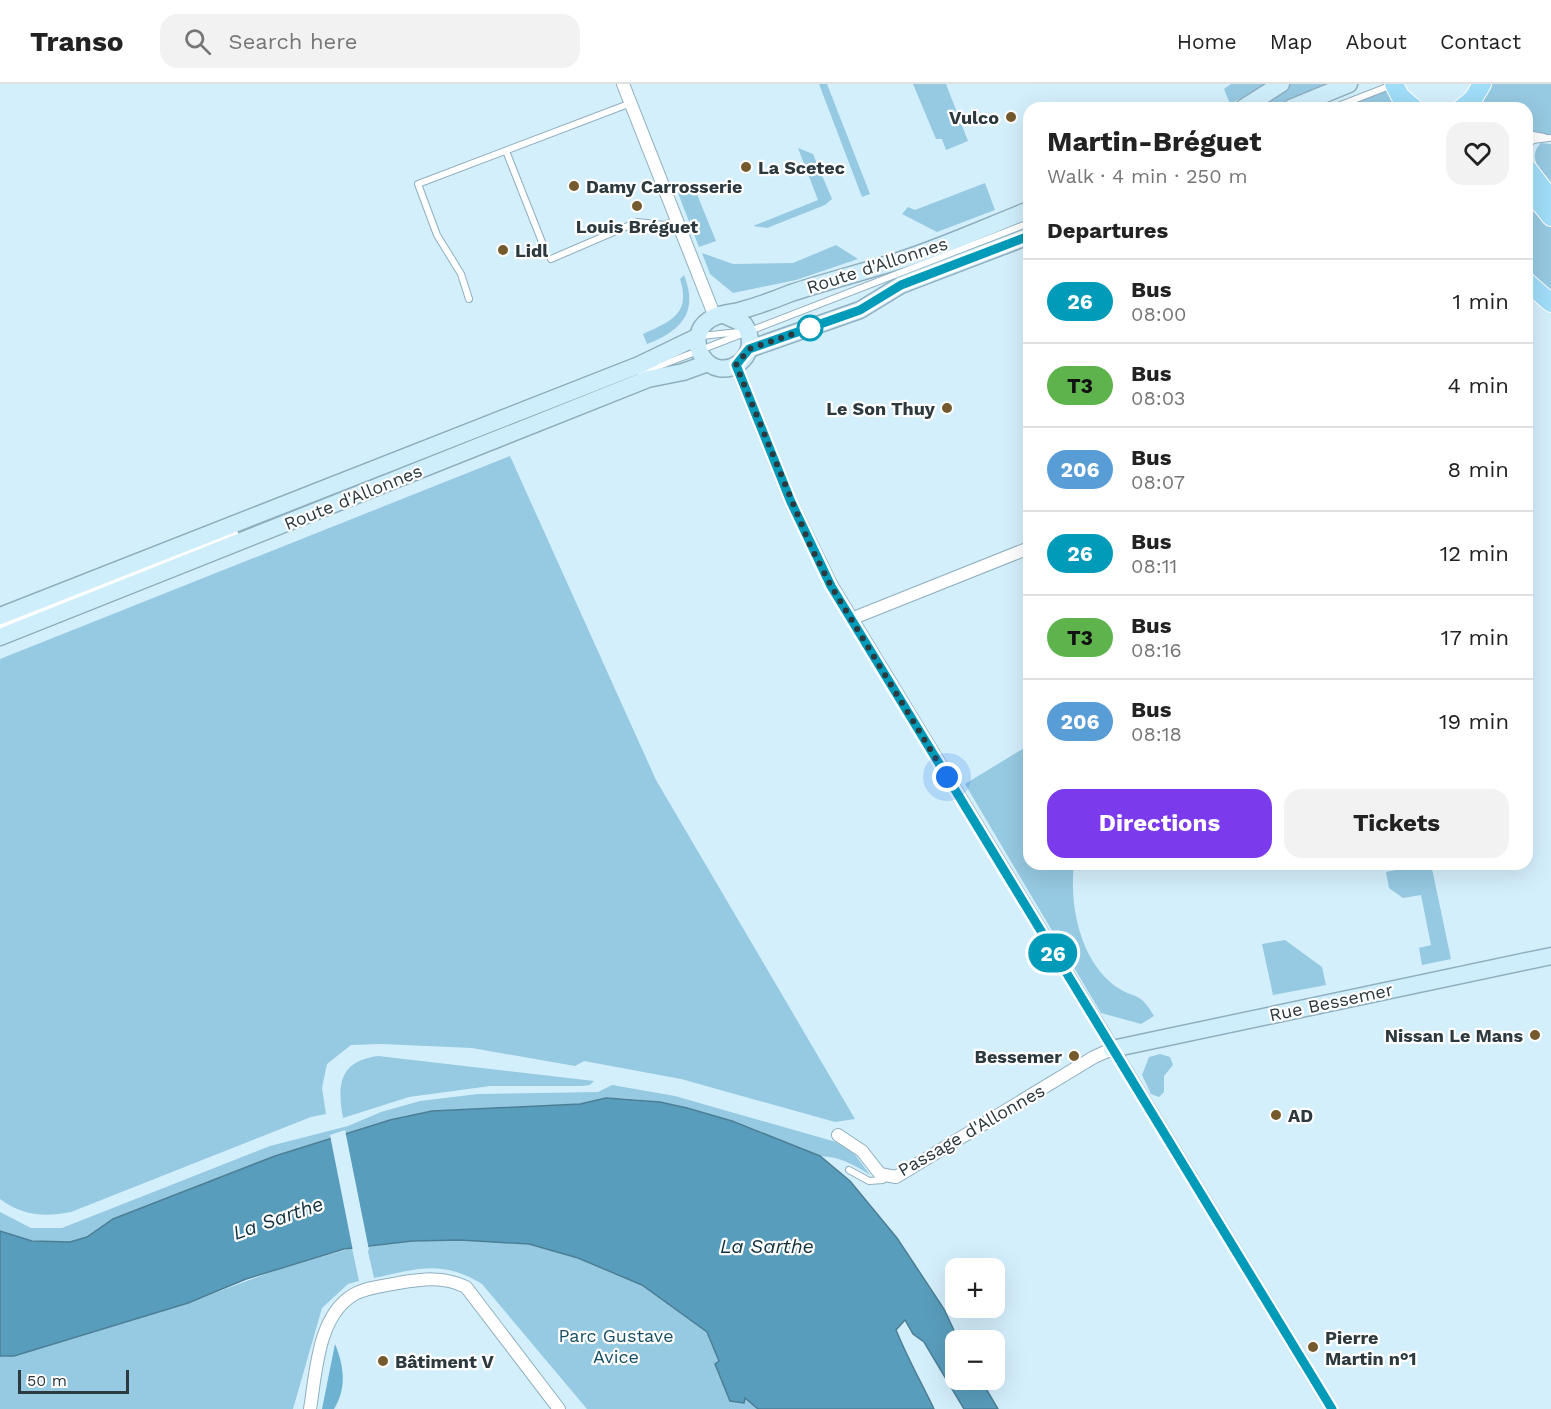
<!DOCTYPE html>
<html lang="en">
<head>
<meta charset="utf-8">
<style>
	body { margin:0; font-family:"Work Sans",sans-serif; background:#f2f2f2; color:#222; height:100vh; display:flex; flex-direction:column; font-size:22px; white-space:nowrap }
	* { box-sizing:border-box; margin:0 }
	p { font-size:20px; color:#767676 }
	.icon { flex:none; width:33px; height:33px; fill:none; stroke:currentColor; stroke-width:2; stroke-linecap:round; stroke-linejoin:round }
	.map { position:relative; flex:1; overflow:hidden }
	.panel { position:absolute; left:1023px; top:18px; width:510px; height:768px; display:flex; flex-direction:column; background:#fff; border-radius:18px; box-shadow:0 6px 24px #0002 }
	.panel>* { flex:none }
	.badge { padding:0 12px; border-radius:20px; font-size:21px; line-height:39px }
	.fabs { position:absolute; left:945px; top:1174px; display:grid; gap:12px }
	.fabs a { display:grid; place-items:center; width:60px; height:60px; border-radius:12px; background:#fff; box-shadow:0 6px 24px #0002; font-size:30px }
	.scale { position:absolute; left:18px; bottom:15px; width:111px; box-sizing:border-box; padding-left:6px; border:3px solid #2c393f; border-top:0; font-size:16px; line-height:21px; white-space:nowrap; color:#2c393f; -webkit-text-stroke:4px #fff; paint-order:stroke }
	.you { position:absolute; width:30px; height:30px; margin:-15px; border:4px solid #fff; border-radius:50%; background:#1a73e8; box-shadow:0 0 0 9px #1a73e833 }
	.map>.badge { position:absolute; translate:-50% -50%; box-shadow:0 0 0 3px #fff }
	h2 { padding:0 24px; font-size:22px; line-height:54px }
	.round { display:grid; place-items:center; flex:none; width:63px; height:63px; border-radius:18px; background:#f2f2f2 }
	.head { display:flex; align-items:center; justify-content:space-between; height:102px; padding:0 24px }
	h1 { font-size:28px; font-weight:700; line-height:45px }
	.action { display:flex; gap:12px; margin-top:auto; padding:12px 24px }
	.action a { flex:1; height:69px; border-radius:18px; background:#7c3aed; color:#fff; font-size:24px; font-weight:700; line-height:69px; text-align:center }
	.action a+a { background:#f2f2f2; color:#222 }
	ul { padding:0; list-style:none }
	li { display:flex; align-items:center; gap:18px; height:84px; padding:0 24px; border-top:2px solid #e0e0e0 }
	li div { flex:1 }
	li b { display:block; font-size:22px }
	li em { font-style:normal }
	li .badge { min-width:66px; font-weight:700; text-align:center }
	header { display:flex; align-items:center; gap:36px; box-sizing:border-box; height:84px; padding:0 30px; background:#fff; border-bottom:2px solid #e0e0e0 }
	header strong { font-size:28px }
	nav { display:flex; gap:33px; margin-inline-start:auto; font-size:21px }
	.search { width:420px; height:54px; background:#f2f2f2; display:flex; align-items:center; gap:15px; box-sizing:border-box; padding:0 21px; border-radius:18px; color:#767676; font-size:22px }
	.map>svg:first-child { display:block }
	.green { fill:#96c9e2 }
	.forest { fill:#6eb2d2 }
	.water { fill:#599dbc; stroke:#4c7f96; stroke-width:1.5 }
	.pier { fill:#d4effc }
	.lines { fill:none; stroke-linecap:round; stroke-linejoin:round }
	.lane-casing { stroke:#8fafbf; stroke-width:8 }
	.street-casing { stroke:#8fafbf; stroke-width:14 }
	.secondary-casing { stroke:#8fafbf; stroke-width:19 }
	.primary-casing { stroke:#fff; stroke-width:20 }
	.lane { stroke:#fff; stroke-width:6 }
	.street { stroke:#fff; stroke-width:12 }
	.secondary { stroke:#cfeefc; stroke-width:16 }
	.primary { stroke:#a0ddf8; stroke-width:18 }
	.line-casing { stroke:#fff; stroke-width:14 }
	.line { stroke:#009bb9; stroke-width:9 }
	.walk { stroke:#2c393f; stroke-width:6; stroke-dasharray:0 10.8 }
	.poi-dot { fill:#745a2c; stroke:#fff; stroke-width:2 }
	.stop-dot { fill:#fff; stroke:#009bb9; stroke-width:3 }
	.labels { text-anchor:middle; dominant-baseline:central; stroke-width:4.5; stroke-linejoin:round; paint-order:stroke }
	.poi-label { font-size:18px; font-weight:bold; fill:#2c393f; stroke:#fff; text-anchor:start }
	.street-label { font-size:18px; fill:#2c393f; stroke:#fff }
	.park-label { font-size:18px; fill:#174f65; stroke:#fff }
	.water-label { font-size:20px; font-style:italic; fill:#123240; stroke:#fff }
</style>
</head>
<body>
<header>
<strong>Transo</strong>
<div class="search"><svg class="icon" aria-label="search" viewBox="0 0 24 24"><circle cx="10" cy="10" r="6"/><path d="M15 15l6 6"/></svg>Search here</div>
<nav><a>Home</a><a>Map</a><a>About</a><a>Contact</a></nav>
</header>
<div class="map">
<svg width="1551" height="1325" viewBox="0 0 1551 1325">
	<rect width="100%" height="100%" fill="#d4effc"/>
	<!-- green -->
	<path class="green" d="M819,0H827L870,110L862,113Z
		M913,0H946L968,57L946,66L942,55H936Z
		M1231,0H1267L1230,20L1224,5Z
		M1281,0H1349L1291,24H1243Z
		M1482,0H1551V54L1533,56L1527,62V24H1484Z
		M1394,1L1414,24H1333Z
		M1541,59L1551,60V102C1542,90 1526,73 1541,59Z
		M798,64L813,70L832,115L825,121L767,144L753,142L818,116Z
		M985,99L995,126L937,148L902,130L908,123L915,126Z
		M694,103L716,157L699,163L678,109Z
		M1527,103L1551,133V219L1527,198Z
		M836,161L858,175L796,196L733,209L710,190L702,169L733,180L793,179Z
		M684,191C699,228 681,247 647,260L643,250C671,237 691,230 680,195Z
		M510,372L656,696L855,1035L835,1038L681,995L584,977L575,982L472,964L381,960L351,961L327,980L322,1004L326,1030L311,1033L71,1128C44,1133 23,1132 0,1115V575Z
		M1029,661V780H1074C1069,821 1080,876 1115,902C1135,916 1139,906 1154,932L1141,940L1101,929L965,700Z
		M1400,780H1431L1451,875L1422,881L1419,864L1431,861L1421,811L1403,814L1389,804L1386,788L1401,785Z
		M1285,856L1322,883L1326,901L1273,911L1262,860Z
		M1160,970L1170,973L1173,981L1164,992V1008L1159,1013L1151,1010L1142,991L1149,973Z
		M378,972L594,997L590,1001L582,1002H490L409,1013L343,1034C337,1001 339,977 378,972Z
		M612,1001L675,1012L836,1058L853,1068L870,1091C853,1080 840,1073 820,1072L732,1037L660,1018L633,1015L606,1014L580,1020L432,1027L390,1036L275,1072L113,1135L87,1153L70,1158L47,1159L17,1154L0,1147V1128L31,1144H62L270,1062L348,1042L381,1028L420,1017L478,1010L598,1008Z
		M460,1156L529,1160L578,1174L642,1201L707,1248L719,1277L745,1313L757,1325H587L482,1200C441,1175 418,1185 374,1194L367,1163L412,1157Z
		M352,1164L359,1197L348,1200L322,1224L293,1325H0V1272H14L188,1219L279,1185Z"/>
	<!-- forest -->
	<path class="forest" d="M335,1260C344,1282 347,1304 334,1325H322Z"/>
	<!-- water -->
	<path class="water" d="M606,1014L660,1018L687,1024L732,1037L820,1072L850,1097L897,1154L944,1225L959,1257H956V1296H981L998,1325H964L924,1258L913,1250L905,1236L896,1246C907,1273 921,1298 934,1325H758L745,1314L744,1319L730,1317L715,1280L719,1277L707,1248L642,1201L578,1174L529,1160L460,1156L412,1157L344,1165L246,1195L188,1219L14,1272H0V1147L32,1157L70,1158L87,1153L113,1135L275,1072L390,1036L432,1027L580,1020Z"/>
	<!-- pier -->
	<path class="pier" d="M345,1046L369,1166L353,1167L330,1051Z"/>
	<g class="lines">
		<!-- lane casing -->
		<g class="lane-casing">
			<path id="lane" d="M1333,24L1392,1
				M1527,50L1544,53
				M1527,62L1533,56L1549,54
				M506,67L542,158
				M551,175L637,138L665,141L676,136
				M469,215L461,190L437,151L418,100L631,19
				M701,252L739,248
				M641,289L1029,139
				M0,542L235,449
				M849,1086L869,1097L883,1096L886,1093"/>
		</g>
		<!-- street casing -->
		<g class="street-casing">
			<path id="street" d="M623,0L715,233
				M736,281L791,418L832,502L1332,1325
				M851,535L1029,464
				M838,1051L862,1067L880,1090L896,1093L1094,973L1112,965
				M310,1325C316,1288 318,1232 353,1211C366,1203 384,1202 398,1199C423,1195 443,1192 466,1203L559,1325"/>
		</g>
		<!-- secondary casing -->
		<g class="secondary-casing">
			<path id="secondary" d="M1243,24L1281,0
				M1291,24L1349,0
				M724,231L744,240C766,273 721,302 702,272C694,260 697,244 709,236C717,230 729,229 739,227C757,222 774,216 791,209C827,197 864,188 901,176C944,162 986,143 1029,126
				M749,265L860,226L901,201L1029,152
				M0,532L639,281L697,253
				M0,553L648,295L683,288L708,279
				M1112,965L1551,872"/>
		</g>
		<!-- primary casing -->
		<g class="primary-casing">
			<path id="primary" d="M1394,0L1400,12L1414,24
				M1462,24L1473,15L1482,0
				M1527,84L1548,111
				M1527,103L1551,133
				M1527,198L1551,219"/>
		</g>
		<!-- lane -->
		<use href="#lane" class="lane"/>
		<!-- street -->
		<use href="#street" class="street"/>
		<!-- secondary -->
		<use href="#secondary" class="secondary"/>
		<!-- primary -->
		<use href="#primary" class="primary"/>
	</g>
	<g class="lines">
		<!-- line casing -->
		<g class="line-casing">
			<path id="line" d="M1029,152L901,201L860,226L749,265L736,281L791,418L831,502L1332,1325"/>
		</g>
		<!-- line -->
		<use href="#line" class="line"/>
		<!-- walk -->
		<path class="walk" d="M810,244L816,242L749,265L736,281L810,461L831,502L947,693"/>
	</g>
	<!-- markers -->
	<g class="poi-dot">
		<circle cx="1011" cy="33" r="6"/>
		<circle cx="746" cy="83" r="6"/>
		<circle cx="574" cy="102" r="6"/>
		<circle cx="637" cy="122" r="6"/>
		<circle cx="503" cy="166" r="6"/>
		<circle cx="947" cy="324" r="6"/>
		<circle cx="1535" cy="951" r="6"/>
		<circle cx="1074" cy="972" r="6"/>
		<circle cx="1276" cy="1031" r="6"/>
		<circle cx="1313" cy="1263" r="6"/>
		<circle cx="383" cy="1277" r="6"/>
	</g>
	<circle class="stop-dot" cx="810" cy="244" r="12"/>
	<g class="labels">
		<!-- poi labels -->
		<g class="poi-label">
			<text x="999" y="33" text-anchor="end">Vulco</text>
			<text x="758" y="83">La Scetec</text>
			<text x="586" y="102">Damy Carrosserie</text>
			<text x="637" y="142" text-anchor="middle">Louis Bréguet</text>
			<text x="515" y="166">Lidl</text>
			<text x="935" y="324" text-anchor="end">Le Son Thuy</text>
			<text x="1523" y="951" text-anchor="end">Nissan Le Mans</text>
			<text x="1062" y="972" text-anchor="end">Bessemer</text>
			<text x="1288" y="1031">AD</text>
			<text x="1325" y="1253">Pierre<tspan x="1325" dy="21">Martin n°1</tspan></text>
			<text x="395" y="1277">Bâtiment V</text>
		</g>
		<!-- street labels -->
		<g class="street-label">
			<text transform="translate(877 181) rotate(-18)">Route d'Allonnes</text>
			<text transform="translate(353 413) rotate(-22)">Route d'Allonnes</text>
			<text transform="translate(1331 918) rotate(-12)">Rue Bessemer</text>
			<text transform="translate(971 1046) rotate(-30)">Passage d'Allonnes</text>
		</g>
		<!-- park labels -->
		<g class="park-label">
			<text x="616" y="1251">Parc Gustave<tspan x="616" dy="21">Avice</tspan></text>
		</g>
		<!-- water labels -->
		<g class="water-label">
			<text transform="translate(278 1134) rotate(-19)">La Sarthe</text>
			<text x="767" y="1162">La Sarthe</text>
		</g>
	</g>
</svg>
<div class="fabs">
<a>+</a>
<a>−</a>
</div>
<div class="scale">50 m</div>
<div class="you" style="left:947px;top:693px"></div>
<b class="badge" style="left:1053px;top:869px;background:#009bb9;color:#fff">26</b>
<section class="panel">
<div class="head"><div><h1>Martin-Bréguet</h1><p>Walk · 4 min · 250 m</p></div><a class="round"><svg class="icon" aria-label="heart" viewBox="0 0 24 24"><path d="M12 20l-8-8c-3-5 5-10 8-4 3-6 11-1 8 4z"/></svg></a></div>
<h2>Departures</h2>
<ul>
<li><span class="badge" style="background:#009bb9;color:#fff">26</span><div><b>Bus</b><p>08:00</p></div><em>1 min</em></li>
<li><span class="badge" style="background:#5fb34c;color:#111">T3</span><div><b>Bus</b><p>08:03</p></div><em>4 min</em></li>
<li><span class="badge" style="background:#589dd6;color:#fff">206</span><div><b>Bus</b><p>08:07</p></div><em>8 min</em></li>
<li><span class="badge" style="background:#009bb9;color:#fff">26</span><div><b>Bus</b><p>08:11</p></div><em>12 min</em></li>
<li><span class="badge" style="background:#5fb34c;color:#111">T3</span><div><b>Bus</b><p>08:16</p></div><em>17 min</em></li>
<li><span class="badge" style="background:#589dd6;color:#fff">206</span><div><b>Bus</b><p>08:18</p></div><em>19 min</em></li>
</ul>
<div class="action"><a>Directions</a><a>Tickets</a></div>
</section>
</div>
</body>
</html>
